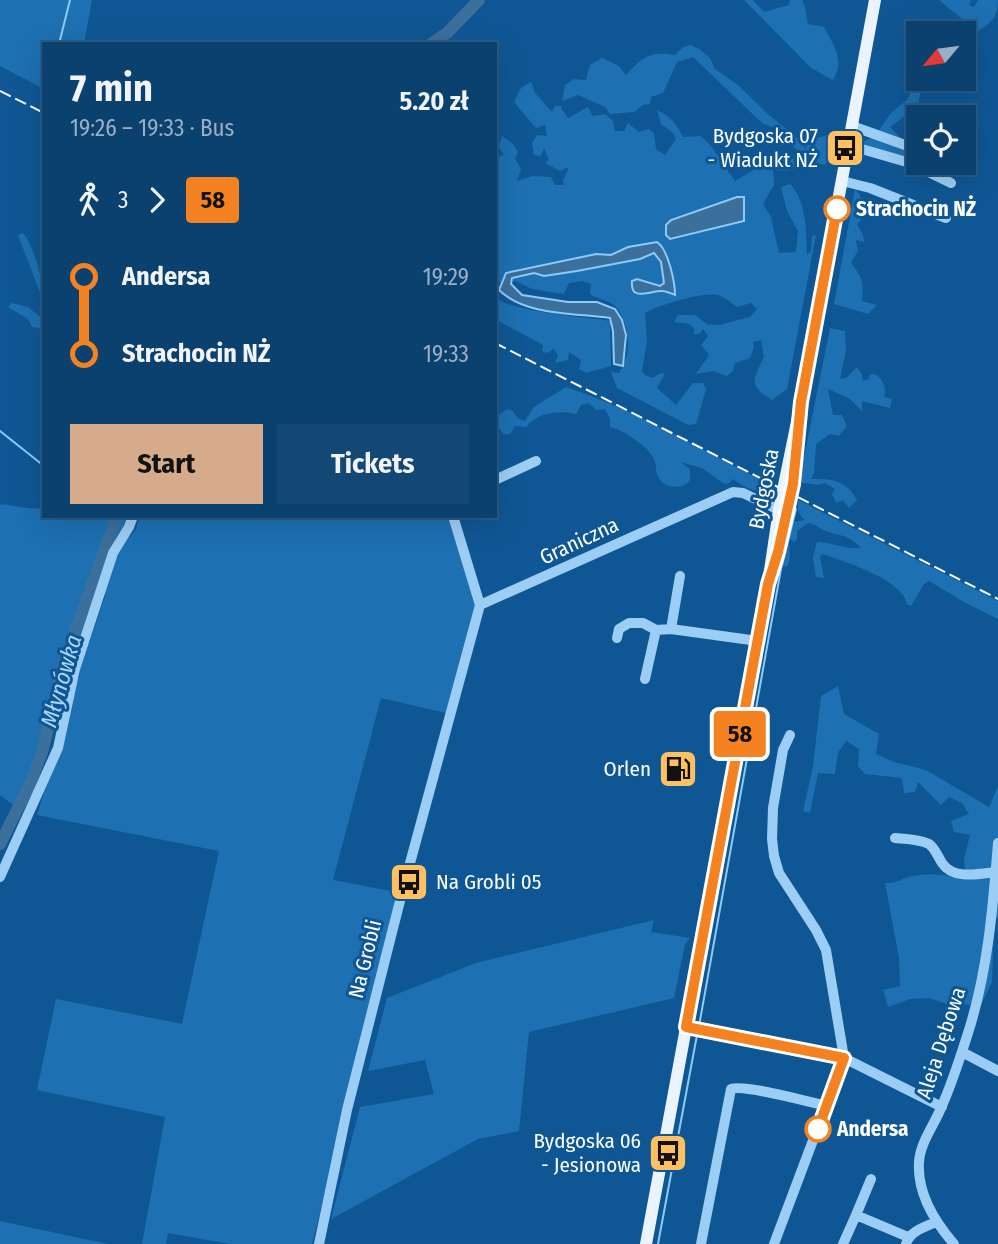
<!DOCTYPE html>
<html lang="en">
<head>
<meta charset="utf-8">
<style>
	body { margin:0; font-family:"Fira Sans Condensed",sans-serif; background:#144874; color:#f1f3f6; height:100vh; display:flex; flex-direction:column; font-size:26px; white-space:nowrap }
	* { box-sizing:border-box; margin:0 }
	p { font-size:23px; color:#9aafc3 }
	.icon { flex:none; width:38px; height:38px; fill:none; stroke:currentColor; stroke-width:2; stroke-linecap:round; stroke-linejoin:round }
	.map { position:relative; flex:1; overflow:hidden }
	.sheet { position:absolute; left:42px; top:42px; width:455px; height:476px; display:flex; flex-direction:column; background:#0b416f; border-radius:0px; box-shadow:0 7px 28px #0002,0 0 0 2px #2b5a82 }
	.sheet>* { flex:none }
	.badge { padding:0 14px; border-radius:5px; font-size:24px; line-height:46px }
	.needle { width:46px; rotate:241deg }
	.fabs { position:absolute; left:906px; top:21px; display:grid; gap:14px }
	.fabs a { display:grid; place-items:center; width:70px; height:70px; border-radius:0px; background:#0b416f; box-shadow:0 7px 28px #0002,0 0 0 2px #2b5a82; font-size:35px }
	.map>.badge { position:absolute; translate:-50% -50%; box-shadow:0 0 0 4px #fff }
	.legs { display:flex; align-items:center; gap:10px; height:77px; padding:0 28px; font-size:23px }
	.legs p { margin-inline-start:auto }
	.summary { display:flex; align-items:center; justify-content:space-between; height:119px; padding:0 28px }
	h1 { font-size:38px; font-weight:700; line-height:52px }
	.button { display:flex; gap:14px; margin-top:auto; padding:14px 28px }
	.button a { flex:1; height:80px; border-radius:0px; background:#d6ab8b; color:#111; font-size:28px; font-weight:700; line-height:80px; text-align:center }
	.button a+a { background:#144874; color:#f1f3f6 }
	ul { padding:0 28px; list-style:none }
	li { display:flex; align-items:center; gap:24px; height:77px; font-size:26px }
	li i { display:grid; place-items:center; width:10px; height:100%; margin:0 9px; background:currentColor }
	li i::after { content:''; width:18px; height:18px; margin:-9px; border:5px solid; border-radius:50%; background:#0b416f }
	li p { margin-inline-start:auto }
	li:first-child i { background:linear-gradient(#0000 50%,currentColor 0) }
	li:last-child i { background:linear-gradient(currentColor 50%,#0000 0) }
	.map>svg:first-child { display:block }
	.green { fill:#1d70b2; fill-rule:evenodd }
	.water { fill:#3b6f9c; stroke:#8dcaf8; stroke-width:2 }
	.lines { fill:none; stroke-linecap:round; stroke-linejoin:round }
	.stream { stroke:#8dcaf8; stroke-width:2 }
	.river { stroke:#3b6f9c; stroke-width:12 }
	.minor { stroke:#9ccdf4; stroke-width:10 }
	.major { stroke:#e9f4ff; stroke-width:12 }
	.rail { stroke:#fff; stroke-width:2; stroke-dasharray:12 5; stroke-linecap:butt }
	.line-1-casing { stroke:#fff; stroke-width:16 }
	.line-1 { stroke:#f58220; stroke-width:10 }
	.stop-1-dot { fill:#fff; stroke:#f58220; stroke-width:3.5 }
	.labels { text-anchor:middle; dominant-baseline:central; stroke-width:6; stroke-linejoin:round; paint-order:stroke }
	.poi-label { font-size:21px; fill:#fff; stroke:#0f5794; text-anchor:end }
	.stop-label { font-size:21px; font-weight:bold; fill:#fff; stroke:#0f5794; text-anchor:start }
	.street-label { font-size:21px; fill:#fff; stroke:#0f5794 }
	.water-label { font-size:23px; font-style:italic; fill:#a8d6fb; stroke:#0f5794 }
</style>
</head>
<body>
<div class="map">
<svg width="998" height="1244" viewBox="0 0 998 1244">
	<rect width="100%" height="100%" fill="#0f5794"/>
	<!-- green -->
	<path class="green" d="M0,0H92L84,44H44V89L0,66Z
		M744,0H753L764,12L789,5L790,0H802L805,7L808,24L824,27C834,46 845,60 833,80L811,68Z
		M939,0H971L969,5L974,7L978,0H998C998,29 977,25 964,45V33H957L962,19Z
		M690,45L699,49L710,58L715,69L738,85L768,114L802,142L806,150V145L817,138L831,134C833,146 832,155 825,165C800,158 795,176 773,169L774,185L763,204L771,217L779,253L796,252L798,231L787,211L781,187L790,184C807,201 806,233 807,255L811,251L812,236L816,235L787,389L772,400C749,386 752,381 764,357L761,340L753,342L754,347L750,358L735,363L733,371L727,376L713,371L696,374L709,355L701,345L708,336L703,329L701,333L694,335V328L689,324L674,322L678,315H695L707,324L719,325L750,317L757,309L751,303L737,307C731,303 725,297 718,295C702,292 659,305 645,313L647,341L642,371L645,375L652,378L659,374L665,373L657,388L676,405L693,383H703L706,389L696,424L688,425L617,388L611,372L619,373C633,355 630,323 615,306C609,300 597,299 590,294L591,284L582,281L569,283L564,294L532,289L516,281L499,282L495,287V157L504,155L499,147L502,136L513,144L518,152L515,158L521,169L517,181L532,176L551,177L555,185H564L563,181L569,167L560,171L545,163L549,160L544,148L541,156L534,155L532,143L537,135L547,136L545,125L536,128L514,102L521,88L531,82L535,93L552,112L555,106H562L561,108L568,118L588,107L593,116L605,114L613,121L615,131H624L628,123L639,132L648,129L654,133L656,149L665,155L676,139L673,133L661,124L657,110C671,116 677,125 683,137L701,136L711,146L735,181L779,155L793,159L799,151C785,142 778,126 763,124L693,57L677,62L663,93L651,97L650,104L643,105L634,112L610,114L605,107L578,95L562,101L565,85L574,79L586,80L590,65L602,58L619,66L626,75C643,56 650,51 675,55L682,48ZM737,197L744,221L670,239L671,220Z
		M919,78L939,79L921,89L918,106L890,127L910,149L905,165L861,153L863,142L875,136L891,113L908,99L913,84Z
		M855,189L860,195L862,203L857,206L861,220L857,224L863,235L864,242L856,240L858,251L851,262C862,279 864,280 862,301L877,305L868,314L834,304Z
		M23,233C35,248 44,284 44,303L18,235Z
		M495,296C507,312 587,317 610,321L611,366L586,373L579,369L581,360L569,352L568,360L555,363L558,355L554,349L547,353L542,351L543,345L495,319Z
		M12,303L28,307L44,320V329L32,327L28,319L8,307Z
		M830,328L845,331L846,350L840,379L846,378L857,367L862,374L863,381L869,379L870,374L877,375C883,381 887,389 884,397L892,399L890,408L862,401V411L850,399L828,389L833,415H842L847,426L839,436L830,434L816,444L814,473L811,479C832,479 845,479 857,500L849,508L843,500L836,503L832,494L835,489L825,483L818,485L799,482Z
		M566,387C636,410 702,450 767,483L771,488C758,495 745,488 733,479L728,484L723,483L702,468L680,462L690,469V481C681,490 663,489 658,476C655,471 657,465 654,459C650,448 622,429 610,427V419L605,409L596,410L589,403L581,405L576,414C559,410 538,412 526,427L515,426L510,434H503L496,423L497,416L507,409L513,411L517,418L525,421L534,407Z
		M798,500L998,601V619L964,602L929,581L924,584L911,606L907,604C902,579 845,562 823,554L820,556L824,578L816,577L813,557L817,542C832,542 845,550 861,548C844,531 840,538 824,530C817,527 815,524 808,523L797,531V540L793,542L789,538L790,559L787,567L779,565C784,546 785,529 791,512L793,522L805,520C798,515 797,508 798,500Z
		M2,504C18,506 28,510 44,508V516H131L133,523L129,538L136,529L140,516H448L476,606L446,713L381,698L333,880L401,893L312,1244H230L168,1233L166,1244H142L165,1117L37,1090L56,999L182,1024L219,851L37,815L80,673L65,676C55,724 40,766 21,811L0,795V505ZM97,596H105L89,644L86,635Z
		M838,686L844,714L879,734L876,754L894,762L926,770L989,807L998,786V918L994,920L992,982L981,1005L947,1004L929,998L910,999L888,1007L883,990L900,986L899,958L885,883C897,884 902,878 913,876C930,872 948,876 965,878L964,859L970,835L954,832L951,821L969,814L962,803L949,797L941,805L918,782L915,792L904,793L902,778L865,774L858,766L859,749L846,741L838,753L835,774L818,773L810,813L803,811L813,766L821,696Z
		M654,920L651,932L690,938L685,944L674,998L529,1032L519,1131L478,1139L331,1219L360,1107L434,1094L425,1060L368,1071L387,998L476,963Z
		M0,1221L108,1244H0Z"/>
	<!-- water -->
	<path class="water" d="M737,197H744V221L670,239L666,235V225L671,220Z
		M657,242C668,249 675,282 675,295C672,294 666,291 663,291C651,290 630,303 632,281L637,279L660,286L664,283L661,262L654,253L640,259L577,271L544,276L534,273L512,278L511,284L522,295L568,302H597L615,309L622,320L626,335L623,366L614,364L613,331L610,318C576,313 525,316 499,290L506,273L596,254L611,255L628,247Z"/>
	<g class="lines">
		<!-- stream -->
		<path class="stream" d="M59,44L70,0
			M0,431L44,466
			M699,1026L781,569L796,509
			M658,1244L697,1035"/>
		<!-- river -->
		<path class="river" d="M431,44L447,33L479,0
			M0,844L30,784L42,752L65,659L117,516"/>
		<!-- minor -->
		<path class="minor" d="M852,126L919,150
			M964,141L969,143
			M848,145L910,163L951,183
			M842,181L870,188L946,218
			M495,480L536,461
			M453,516L480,605
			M480,605L733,492L743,493L779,510L782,514
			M671,629L680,576
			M617,638L619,629L629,623H643L656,630L671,629L758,641
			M645,679L656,630
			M895,838C906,839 919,839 929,844C935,848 938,857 942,863C953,880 979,874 996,872
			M0,877L58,748L75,669L113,553L129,527L133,516
			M686,1027L844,1058L942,1107
			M962,1052L998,1071
			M856,1215L871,1179
			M319,1244L347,1110L403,889L480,605
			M701,1244L731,1089C745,1084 808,1102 827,1106
			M774,1244L844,1058L826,950L816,930L779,873L774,856L772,839L773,808L783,750L790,735
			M843,1244L856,1215L908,1237
			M906,1244C910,1231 925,1227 936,1222
			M954,1244C935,1222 917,1192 919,1162C920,1143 934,1125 941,1108C952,1084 960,1058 968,1033C988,971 993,906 998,843"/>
		<!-- major -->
		<path class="major" d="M784,526L795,465
			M646,1244L768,584L779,510L801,402L875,0"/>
		<!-- rail -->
		<path class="rail" d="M0,91L44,113
			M495,343L998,599"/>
	</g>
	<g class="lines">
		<!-- line-1 casing -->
		<g class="line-1-casing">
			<path id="line-1" d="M818,1129L844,1058L686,1027L768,584L778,552L793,484L801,402L837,209"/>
		</g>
		<!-- line-1 -->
		<use href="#line-1" class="line-1"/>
	</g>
	<!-- icons -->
	<defs>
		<g id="bus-square" transform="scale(2.0125)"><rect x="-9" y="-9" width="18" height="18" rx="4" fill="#ffc05f" stroke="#0f5794"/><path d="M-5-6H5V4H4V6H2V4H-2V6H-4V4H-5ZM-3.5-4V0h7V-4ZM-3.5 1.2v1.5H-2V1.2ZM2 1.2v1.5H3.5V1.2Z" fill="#111"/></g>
		<g id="fuel-square" transform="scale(2.0125)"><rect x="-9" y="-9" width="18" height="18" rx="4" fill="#ffc05f" stroke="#0f5794"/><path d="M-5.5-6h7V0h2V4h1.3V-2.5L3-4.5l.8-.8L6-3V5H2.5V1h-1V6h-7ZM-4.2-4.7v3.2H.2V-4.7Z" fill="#111"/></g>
	</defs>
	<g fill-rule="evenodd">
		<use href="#bus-square" x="845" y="148"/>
		<use href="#fuel-square" x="678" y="769"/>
		<use href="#bus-square" x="409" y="882"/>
		<use href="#bus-square" x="668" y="1153"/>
	</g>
	<!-- markers -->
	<g class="stop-1-dot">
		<circle cx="837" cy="209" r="12"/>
		<circle cx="818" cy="1129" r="12"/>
	</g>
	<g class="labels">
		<!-- poi labels -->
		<g class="poi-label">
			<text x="818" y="136">Bydgoska 07<tspan x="818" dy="24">- Wiadukt NŻ</tspan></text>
			<text x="651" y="769">Orlen</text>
			<text x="436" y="882" text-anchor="start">Na Grobli 05</text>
			<text x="641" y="1141">Bydgoska 06<tspan x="641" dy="24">- Jesionowa</tspan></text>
		</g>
		<!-- stop labels -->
		<g class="stop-label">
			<text x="856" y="209">Strachocin NŻ</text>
			<text x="837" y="1129">Andersa</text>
		</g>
		<!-- street labels -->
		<g class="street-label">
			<text transform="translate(764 489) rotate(-79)">Bydgoska</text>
			<text transform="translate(579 541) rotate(-25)">Graniczna</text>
			<text transform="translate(365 959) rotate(-76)">Na Grobli</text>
			<text transform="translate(941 1043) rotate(-72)">Aleja Dębowa</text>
		</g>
		<!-- water labels -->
		<g class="water-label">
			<text transform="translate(61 681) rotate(-74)">Młynówka</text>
		</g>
	</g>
</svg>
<div class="fabs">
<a><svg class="needle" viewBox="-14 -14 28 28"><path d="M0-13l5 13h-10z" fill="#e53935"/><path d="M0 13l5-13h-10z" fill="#9aafc3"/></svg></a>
<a><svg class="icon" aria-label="locate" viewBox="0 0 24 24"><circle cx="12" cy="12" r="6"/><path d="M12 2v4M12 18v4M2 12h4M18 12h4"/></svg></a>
</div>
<b class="badge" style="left:740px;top:734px;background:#f58220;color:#111">58</b>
<section class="sheet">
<div class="summary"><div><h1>7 min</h1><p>19:26 – 19:33 · Bus</p></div><b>5.20 zł</b></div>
<div class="legs"><svg class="icon" aria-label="walk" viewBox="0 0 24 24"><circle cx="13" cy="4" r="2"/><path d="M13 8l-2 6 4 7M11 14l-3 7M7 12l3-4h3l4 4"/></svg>3<svg class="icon" aria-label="forward" viewBox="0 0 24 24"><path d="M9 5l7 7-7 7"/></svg><b class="badge" style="background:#f58220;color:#111">58</b></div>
<ul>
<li><i style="color:#f58220"></i><b>Andersa</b><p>19:29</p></li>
<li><i style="color:#f58220"></i><b>Strachocin NŻ</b><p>19:33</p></li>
</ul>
<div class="button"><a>Start</a><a>Tickets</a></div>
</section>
</div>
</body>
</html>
